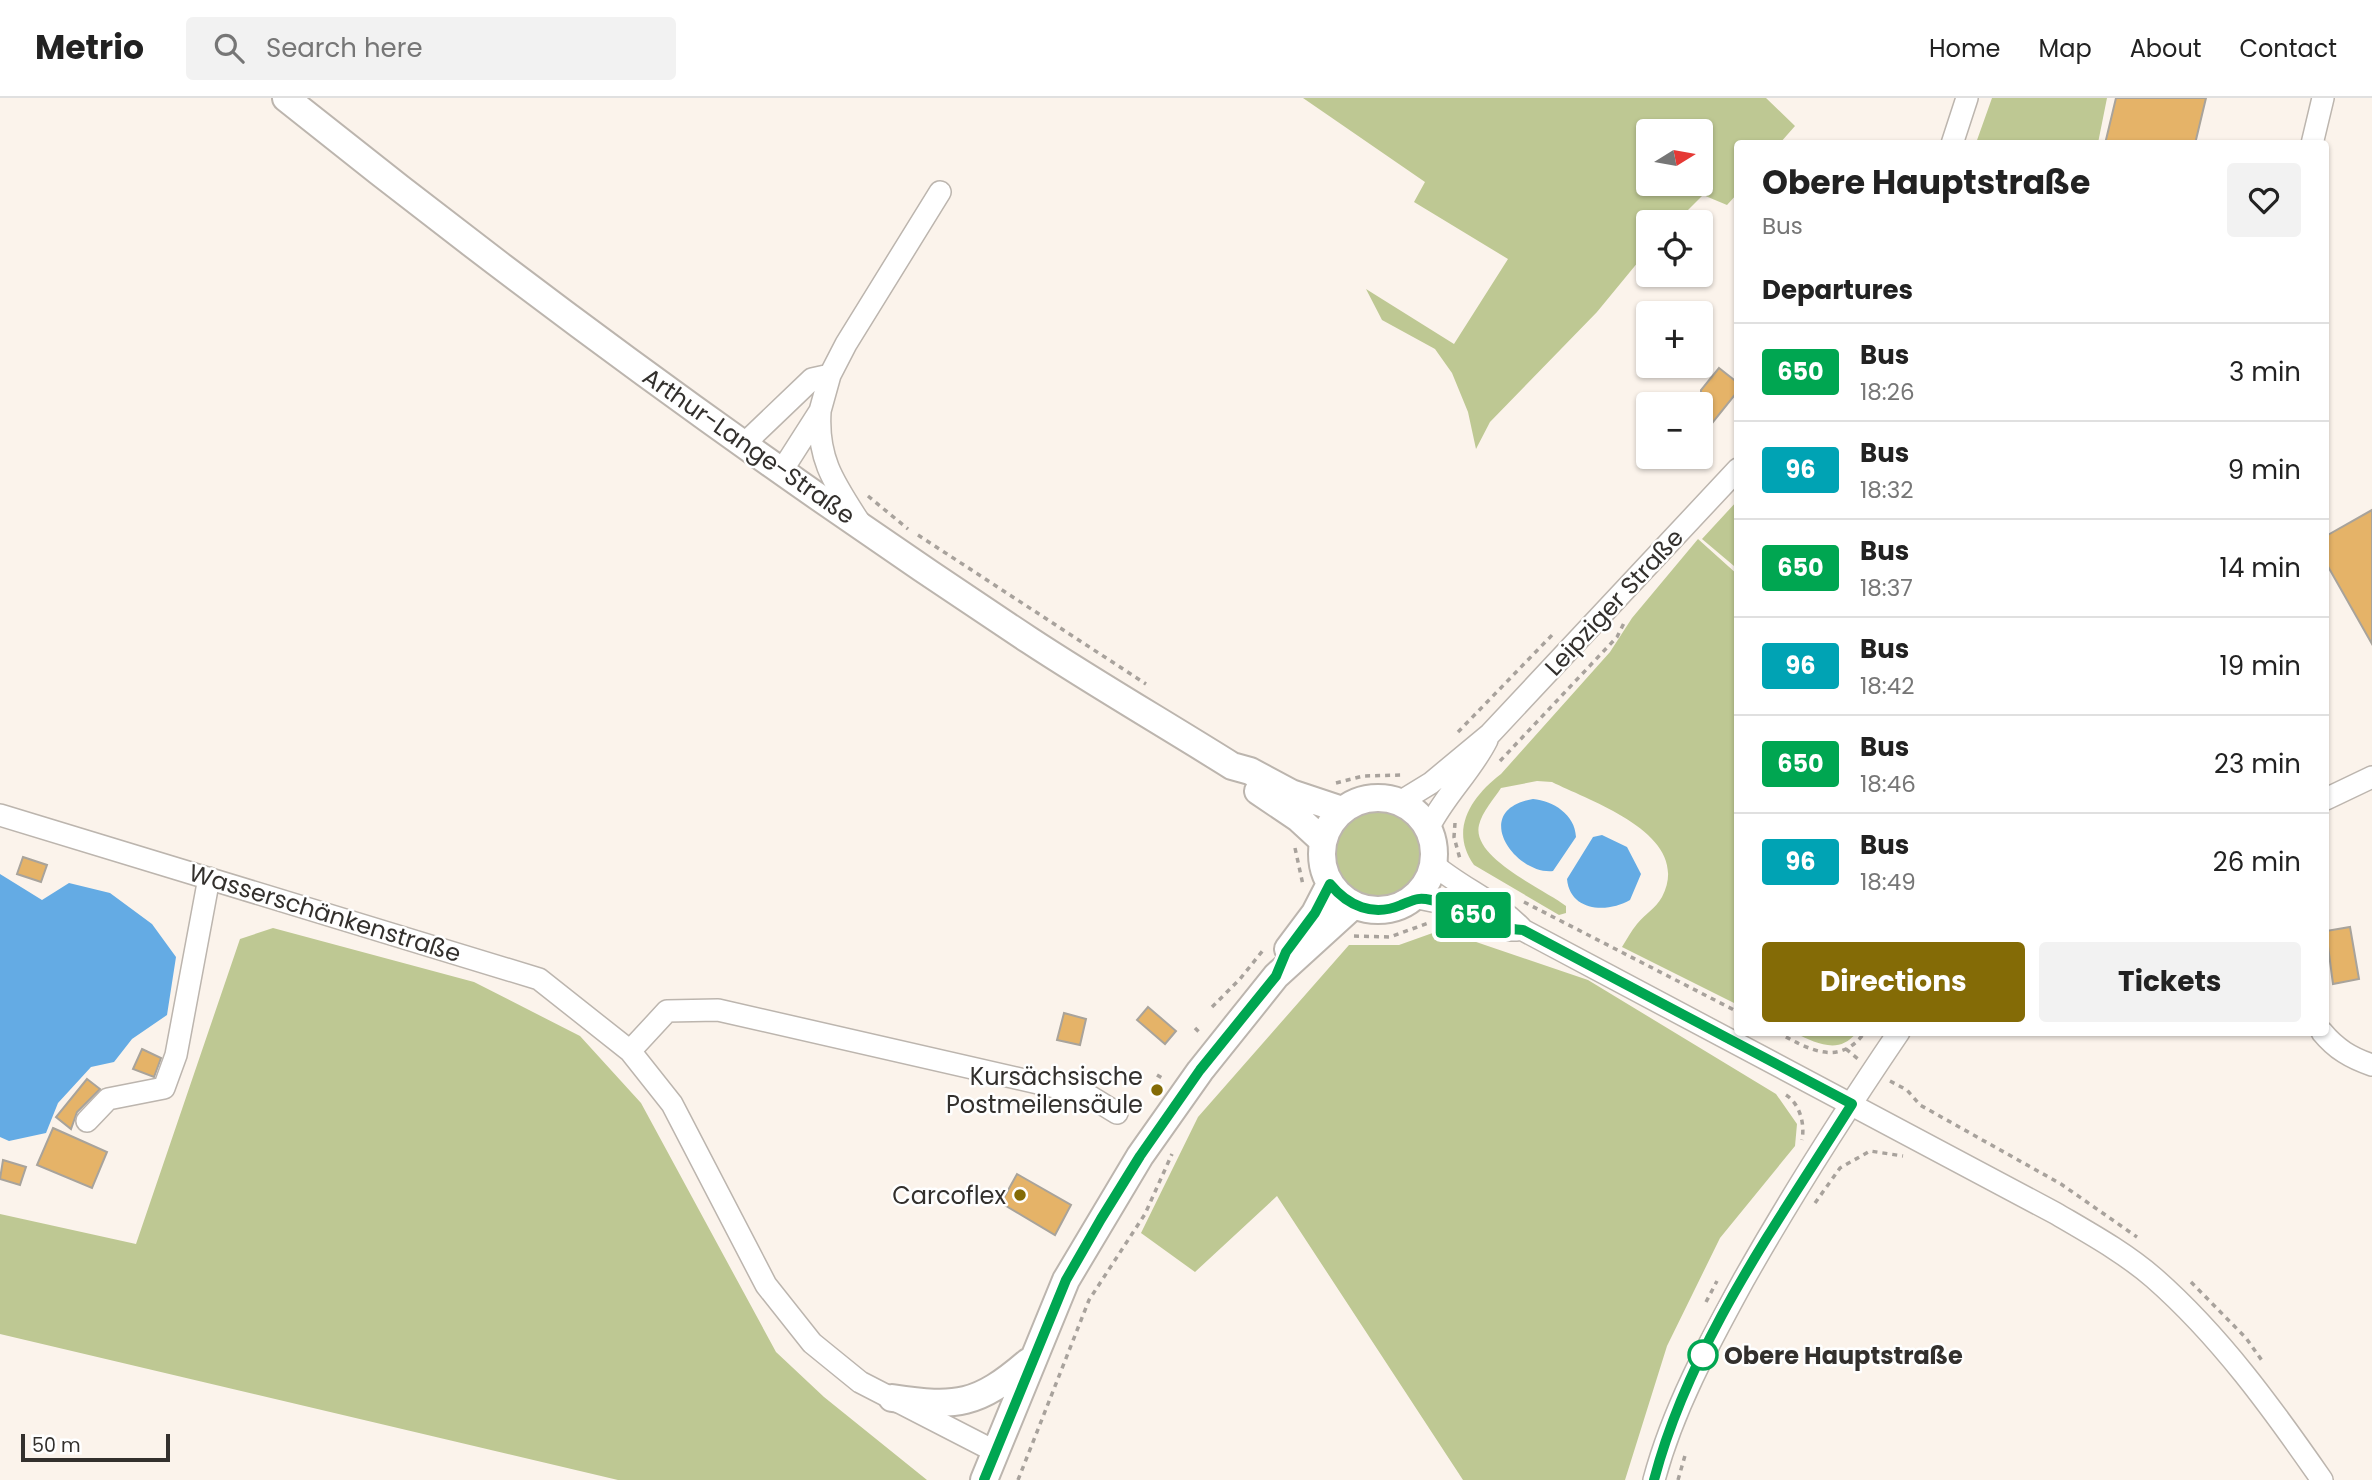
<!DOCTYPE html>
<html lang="en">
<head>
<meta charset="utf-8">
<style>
	body { margin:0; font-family:Poppins,sans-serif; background:#f2f2f2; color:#222; height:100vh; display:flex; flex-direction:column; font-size:26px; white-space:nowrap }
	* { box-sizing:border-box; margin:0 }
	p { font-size:23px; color:#767676 }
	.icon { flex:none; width:38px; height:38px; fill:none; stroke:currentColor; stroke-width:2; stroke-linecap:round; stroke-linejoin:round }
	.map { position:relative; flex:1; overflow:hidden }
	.panel { position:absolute; left:1734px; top:42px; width:595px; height:896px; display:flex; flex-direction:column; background:#fff; border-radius:7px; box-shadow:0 2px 5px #0004 }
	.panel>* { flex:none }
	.badge { padding:0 14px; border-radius:5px; font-size:24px; line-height:46px }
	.needle { width:46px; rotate:79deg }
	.buttons { position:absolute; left:1636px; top:21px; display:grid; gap:14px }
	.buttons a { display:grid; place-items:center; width:77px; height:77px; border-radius:7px; background:#fff; box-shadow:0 2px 5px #0004; font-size:35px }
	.scale { position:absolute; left:21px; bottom:18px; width:149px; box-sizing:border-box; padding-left:7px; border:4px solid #33302d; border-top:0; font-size:19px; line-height:24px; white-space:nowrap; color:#33302d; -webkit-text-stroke:5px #fff; paint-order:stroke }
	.map>.badge { position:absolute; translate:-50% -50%; box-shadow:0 0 0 4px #fff }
	h2 { padding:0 28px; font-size:26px; line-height:63px }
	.round { display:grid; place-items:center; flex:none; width:74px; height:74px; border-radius:7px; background:#f2f2f2 }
	.headline { display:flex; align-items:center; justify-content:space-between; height:119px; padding:0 28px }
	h1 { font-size:33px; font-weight:700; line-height:52px }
	.button { display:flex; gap:14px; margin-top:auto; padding:14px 28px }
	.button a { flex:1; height:80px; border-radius:7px; background:#846b06; color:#fff; font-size:28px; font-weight:700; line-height:80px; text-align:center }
	.button a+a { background:#f2f2f2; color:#222 }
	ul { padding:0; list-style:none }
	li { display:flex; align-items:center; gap:21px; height:98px; padding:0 28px; border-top:2px solid #e0e0e0 }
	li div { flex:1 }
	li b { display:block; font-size:26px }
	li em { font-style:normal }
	li .badge { min-width:77px; font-weight:700; text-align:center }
	header { display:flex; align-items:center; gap:42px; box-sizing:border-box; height:98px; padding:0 35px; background:#fff; border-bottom:2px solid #e0e0e0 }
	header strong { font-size:33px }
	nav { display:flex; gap:38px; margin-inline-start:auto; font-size:24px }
	.search { width:490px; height:63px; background:#f2f2f2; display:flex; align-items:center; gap:18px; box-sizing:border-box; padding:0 24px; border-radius:7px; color:#767676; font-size:26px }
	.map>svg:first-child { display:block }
	.green { fill:#bec893; fill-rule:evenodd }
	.water { fill:#64abe4 }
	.building { fill:#e5b368; stroke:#a8a39b; stroke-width:2 }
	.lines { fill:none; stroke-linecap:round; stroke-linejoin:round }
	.minor-casing { stroke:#bcb5ae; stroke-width:24 }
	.major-casing { stroke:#bcb5ae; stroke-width:30 }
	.path { stroke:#a8a29c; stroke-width:3.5; stroke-dasharray:5 5; stroke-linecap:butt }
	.minor { stroke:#fff; stroke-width:21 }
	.major { stroke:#fff; stroke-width:26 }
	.line-casing { stroke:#fff; stroke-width:16 }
	.line { stroke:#00a651; stroke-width:10 }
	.poi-dot { fill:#846b06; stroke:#fff; stroke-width:2.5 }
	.stop-dot { fill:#fff; stroke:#00a651; stroke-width:3.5 }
	.labels { text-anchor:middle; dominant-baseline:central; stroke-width:5; stroke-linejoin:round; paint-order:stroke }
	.street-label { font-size:24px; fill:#33302d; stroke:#fff }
	.poi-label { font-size:24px; fill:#33302d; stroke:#fff; text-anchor:end }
	.stop-label { font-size:24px; font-weight:bold; fill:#33302d; stroke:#fff; text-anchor:start }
</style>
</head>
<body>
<header>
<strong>Metrio</strong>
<div class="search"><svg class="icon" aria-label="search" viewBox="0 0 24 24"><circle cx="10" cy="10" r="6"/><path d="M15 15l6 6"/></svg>Search here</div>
<nav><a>Home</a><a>Map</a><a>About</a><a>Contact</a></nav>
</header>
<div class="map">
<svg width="2372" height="1382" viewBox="0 0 2372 1382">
	<rect width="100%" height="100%" fill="#fbf3eb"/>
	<!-- green -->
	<path class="green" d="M1303,0H1766L1795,28L1780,45L1738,46V95L1727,107L1703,97L1676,124H1648V152L1597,214L1490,324L1476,351L1468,314L1452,275L1435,251L1382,222L1366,191L1454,246L1508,161L1414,104L1425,84ZM1701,33V86H1648V33Z
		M1992,0H2107L2098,45H1976Z
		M1738,402V464L1734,468L1702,441Z
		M1698,441L1738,477V907L1622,849C1627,841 1631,833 1637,826C1645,816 1655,811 1662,799C1694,737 1592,704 1552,684L1537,683L1501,690C1494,701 1482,714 1479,727C1471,760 1544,791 1566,808V815L1559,817L1474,767C1449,732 1471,699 1501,676L1610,554L1632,520Z
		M1336 756a42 42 0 1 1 84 0a42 42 0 1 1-84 0Z
		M273,830L474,884L580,938L641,1005L776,1254L824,1299L927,1382H618L0,1236V1116L136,1146L240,841Z
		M1441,832L1588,882L1776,996L1797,1026L1795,1048L1720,1140L1667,1248L1625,1382H1463L1277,1098L1195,1174L1141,1135L1198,1019L1349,847H1399Z
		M1795,935H1856C1839,957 1816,945 1795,935Z"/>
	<!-- water -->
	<path class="water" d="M1533,701C1553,703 1575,716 1576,739L1553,773C1515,777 1469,712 1533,701Z
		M1602,737L1627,749L1641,776L1630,802C1608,815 1570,814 1567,781L1593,739Z
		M0,776L42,802L69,785L110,795L152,826L176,859L167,917L132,941L114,964L91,969L58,1005L46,1035L9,1043L0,1039Z"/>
	<!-- building -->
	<path class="building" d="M2116,0H2206L2195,46H2105Z
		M1719,270L1738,285V293L1701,339V292Z
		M2372,412V546L2326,465V438Z
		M23,759L47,767L41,784L17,776Z
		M2350,829L2359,881L2333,886L2326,833Z
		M1148,909L1176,933L1165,946L1137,922Z
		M1064,915L1086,921L1080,947L1057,942Z
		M142,951L161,960L154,979L133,971Z
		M87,981L100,991L77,1014L71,1031L56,1019Z
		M53,1030L107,1054L92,1090L37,1067Z
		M3,1062L26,1069L20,1087L0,1081Z
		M1017,1076L1071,1107L1055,1137L1001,1105Z"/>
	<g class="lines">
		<!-- minor casing -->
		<g class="minor-casing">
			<path id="minor" d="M1952,46L1967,0
				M2312,46L2323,0
				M820,314C817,362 835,386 860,425
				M743,347L812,281L830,277
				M781,374L820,313L830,277L846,246L940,94
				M2326,701L2372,679
				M1400,704L1431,685L1490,636L1738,371
				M0,717L539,881L630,953L672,1006L766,1187L812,1245L860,1284L996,1354
				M1428,731C1444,698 1471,674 1487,642
				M1433,766C1461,790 1499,805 1523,832L2055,1115C2089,1135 2124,1154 2154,1180C2220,1238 2272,1310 2322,1382
				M1413,799L1452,807L1508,832H1517
				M2322,934C2336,951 2351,960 2372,967
				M630,953L667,913L718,912L1086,996L1117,1015
				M87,1023L108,1001L164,990L176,957L209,780
				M1654,1382C1673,1311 1708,1247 1743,1183C1791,1098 1844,1015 1899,934"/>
		</g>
		<!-- major casing -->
		<g class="major-casing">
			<path id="major" d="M286,0C525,192 773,373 1029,542C1096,586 1165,626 1232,668L1250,673L1291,695L1342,712
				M1258,693L1298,720L1323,743
				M1322 756a56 56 0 1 1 112 0a56 56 0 1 1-112 0Z
				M1288,851L1315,815L1330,786
				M892,1300C957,1310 978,1307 1028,1264
				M984,1382L1066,1182L1140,1058L1200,973L1276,878L1354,807"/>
		</g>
		<!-- path -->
		<path class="path" d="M868,398L908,431
			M918,437L1146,586
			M1458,634L1555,534
			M1500,663L1617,539L1625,523
			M1336,685L1363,678L1404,677
			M1455,725L1454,739L1460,761
			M1295,750L1303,787
			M1524,804L1738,914
			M1354,838L1390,839L1431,824
			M1212,909L1240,881L1264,851
			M1195,930L1199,934
			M1777,934C1808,951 1839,970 1865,934
			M1846,951L1858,961
			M1157,977L1162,980
			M1890,983L1907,992L1920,1007L2061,1086L2137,1139
			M1786,997C1800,1006 1805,1026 1802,1042
			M1815,1105L1840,1070L1870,1053L1903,1058
			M2191,1184L2246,1240L2263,1264
			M1706,1204L1717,1183
			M1018,1382L1089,1202L1145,1116L1172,1056
			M1678,1382L1686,1354"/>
		<!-- minor -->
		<use href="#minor" class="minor"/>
		<!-- major -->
		<use href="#major" class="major"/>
	</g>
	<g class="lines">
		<!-- line casing -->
		<g class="line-casing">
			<path id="line" d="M984,1382L1066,1182L1101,1121L1140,1058L1200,972L1276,878L1286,854L1315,815L1330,786C1348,808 1373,819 1401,807C1414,802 1417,799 1431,802C1463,809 1491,831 1523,832L1852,1006C1778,1124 1690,1245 1654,1382"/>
		</g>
		<!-- line -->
		<use href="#line" class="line"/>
	</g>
	<!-- markers -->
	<g class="poi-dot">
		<circle cx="1157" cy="992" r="7"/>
		<circle cx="1020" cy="1097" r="7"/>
	</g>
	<circle class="stop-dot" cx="1703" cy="1257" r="14"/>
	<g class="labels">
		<!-- street labels -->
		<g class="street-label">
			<text transform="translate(749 348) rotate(35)">Arthur-Lange-Straße</text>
			<text transform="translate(1614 504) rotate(-47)">Leipziger Straße</text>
			<text transform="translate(325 815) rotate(17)">Wasserschänkenstraße</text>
		</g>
		<!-- poi labels -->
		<g class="poi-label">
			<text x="1143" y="978">Kursächsische<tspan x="1143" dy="28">Postmeilensäule</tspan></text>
			<text x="1006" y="1097">Carcoflex</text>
		</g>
		<!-- stop labels -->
		<g class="stop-label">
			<text x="1724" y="1257">Obere Hauptstraße</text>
		</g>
	</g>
</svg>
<div class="buttons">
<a><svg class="needle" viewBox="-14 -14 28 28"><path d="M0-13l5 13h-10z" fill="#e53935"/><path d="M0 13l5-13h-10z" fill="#767676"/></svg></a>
<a><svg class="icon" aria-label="locate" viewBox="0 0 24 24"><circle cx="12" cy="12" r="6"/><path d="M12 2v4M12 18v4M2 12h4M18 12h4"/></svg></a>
<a>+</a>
<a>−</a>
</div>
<div class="scale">50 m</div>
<b class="badge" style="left:1473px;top:817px;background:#00a651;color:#fff">650</b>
<section class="panel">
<div class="headline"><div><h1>Obere Hauptstraße</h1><p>Bus</p></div><a class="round"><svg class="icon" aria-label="heart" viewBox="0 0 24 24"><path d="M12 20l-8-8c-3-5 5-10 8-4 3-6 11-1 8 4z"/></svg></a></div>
<h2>Departures</h2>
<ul>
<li><span class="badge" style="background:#00a651;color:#fff">650</span><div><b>Bus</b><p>18:26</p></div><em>3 min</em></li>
<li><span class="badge" style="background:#00a3b4;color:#fff">96</span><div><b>Bus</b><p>18:32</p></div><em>9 min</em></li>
<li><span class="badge" style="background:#00a651;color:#fff">650</span><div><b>Bus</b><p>18:37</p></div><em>14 min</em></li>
<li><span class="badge" style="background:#00a3b4;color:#fff">96</span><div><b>Bus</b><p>18:42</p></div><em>19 min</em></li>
<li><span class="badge" style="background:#00a651;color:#fff">650</span><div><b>Bus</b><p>18:46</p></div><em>23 min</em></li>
<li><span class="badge" style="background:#00a3b4;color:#fff">96</span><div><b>Bus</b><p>18:49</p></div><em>26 min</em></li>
</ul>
<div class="button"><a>Directions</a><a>Tickets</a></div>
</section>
</div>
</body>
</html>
